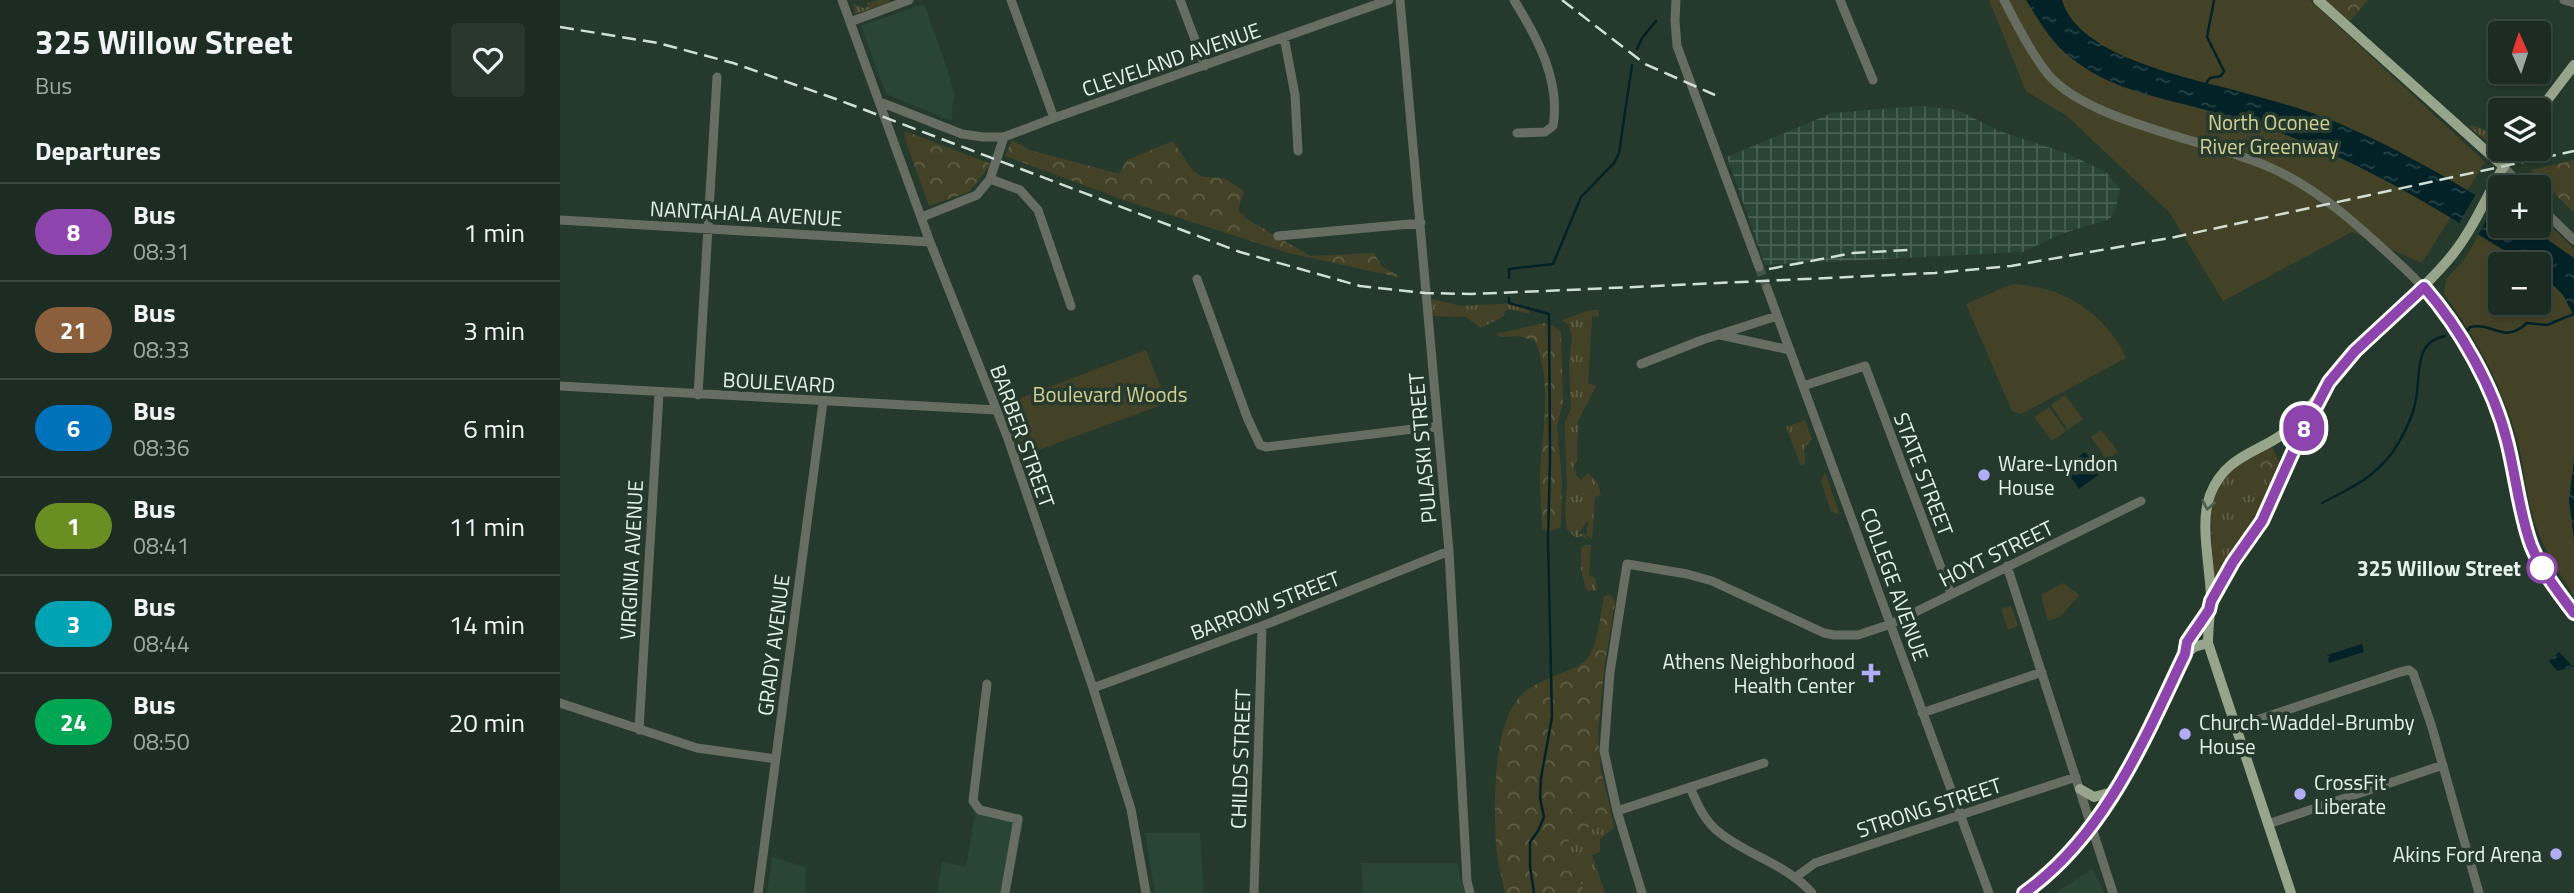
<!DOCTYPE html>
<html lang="en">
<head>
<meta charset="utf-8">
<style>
	body { margin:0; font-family:"Titillium Web",sans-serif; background:#29382f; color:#f1f3f6; height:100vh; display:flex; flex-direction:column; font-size:26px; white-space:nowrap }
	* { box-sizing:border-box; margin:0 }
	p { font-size:23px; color:#a0a7a5 }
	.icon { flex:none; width:38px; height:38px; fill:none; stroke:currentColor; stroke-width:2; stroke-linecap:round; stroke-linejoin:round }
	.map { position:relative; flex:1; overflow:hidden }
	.side { display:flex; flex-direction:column; background:#1c2c22; width:560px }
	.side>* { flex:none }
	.badge { padding:0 14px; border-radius:23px; font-size:24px; line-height:46px }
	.needle { width:46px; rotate:357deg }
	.buttons { position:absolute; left:1928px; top:21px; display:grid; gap:14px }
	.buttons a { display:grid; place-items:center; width:63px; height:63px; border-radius:7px; background:#1c2c22; box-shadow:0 4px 10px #0003,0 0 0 2px #3a4840; font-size:35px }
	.map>.badge { position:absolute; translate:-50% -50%; box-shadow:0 0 0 4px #fff }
	h2 { padding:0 35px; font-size:26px; line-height:63px }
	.round { display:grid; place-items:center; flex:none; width:74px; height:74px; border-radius:7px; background:#29382f }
	.headline { display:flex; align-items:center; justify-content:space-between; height:119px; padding:0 35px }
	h1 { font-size:33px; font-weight:700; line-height:52px }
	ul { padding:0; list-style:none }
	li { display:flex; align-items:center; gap:21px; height:98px; padding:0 35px; border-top:2px solid #3a4840 }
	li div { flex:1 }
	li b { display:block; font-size:26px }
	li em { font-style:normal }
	li .badge { min-width:77px; font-weight:700; text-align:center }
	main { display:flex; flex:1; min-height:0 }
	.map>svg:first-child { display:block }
	.built { fill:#294534 }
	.industrial { fill:url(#industrial-grid) }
	.grass { fill:url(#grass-tufts) }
	.forest { fill:url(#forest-crowns) }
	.green { fill:#444226; fill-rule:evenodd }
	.water { fill:url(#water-ripples) }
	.pier { fill:#253a2d }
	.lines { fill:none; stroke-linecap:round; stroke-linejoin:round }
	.stream { stroke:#022227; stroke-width:2.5 }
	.minor-tunnel { stroke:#425649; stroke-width:9; stroke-dasharray:9 4.5; stroke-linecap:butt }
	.minor { stroke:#676e61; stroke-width:9 }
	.major { stroke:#97a58b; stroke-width:10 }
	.rail { stroke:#d1dfd6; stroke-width:2.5; stroke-dasharray:14 7; stroke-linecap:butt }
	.oneway { stroke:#4d5f4e }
	.line-casing { stroke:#fff; stroke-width:16 }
	.line { stroke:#8e44ad; stroke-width:10 }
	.poi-dot { fill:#b3acf9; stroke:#253a2d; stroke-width:2.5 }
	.stop-dot { fill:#fff; stroke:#8e44ad; stroke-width:3.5 }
	.labels { text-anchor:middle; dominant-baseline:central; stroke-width:7; stroke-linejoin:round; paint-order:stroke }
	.street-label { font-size:21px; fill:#e5f2e9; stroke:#253a2d }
	.park-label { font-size:21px; fill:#d4cf94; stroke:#253a2d }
	.poi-label { font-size:21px; fill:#e5f2e9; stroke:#253a2d; text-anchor:start }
	.stop-label { font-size:21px; font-weight:bold; fill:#e5f2e9; stroke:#253a2d; text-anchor:end }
</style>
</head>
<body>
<main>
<section class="side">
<div class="headline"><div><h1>325 Willow Street</h1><p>Bus</p></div><a class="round"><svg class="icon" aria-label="heart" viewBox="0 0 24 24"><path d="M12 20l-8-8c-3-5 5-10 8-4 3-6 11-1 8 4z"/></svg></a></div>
<h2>Departures</h2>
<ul>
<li><span class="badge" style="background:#8e44ad;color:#fff">8</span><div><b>Bus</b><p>08:31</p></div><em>1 min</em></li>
<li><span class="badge" style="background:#8b5e3c;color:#fff">21</span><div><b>Bus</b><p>08:33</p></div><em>3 min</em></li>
<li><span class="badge" style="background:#0072bc;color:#fff">6</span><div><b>Bus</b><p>08:36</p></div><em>6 min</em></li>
<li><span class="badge" style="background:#6b8e23;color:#fff">1</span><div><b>Bus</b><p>08:41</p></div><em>11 min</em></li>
<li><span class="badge" style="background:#00a3b4;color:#fff">3</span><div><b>Bus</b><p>08:44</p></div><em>14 min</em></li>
<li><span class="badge" style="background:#00a651;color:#fff">24</span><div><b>Bus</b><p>08:50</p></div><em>20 min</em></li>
</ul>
</section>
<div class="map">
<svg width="2014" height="893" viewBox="0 0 2014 893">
	<defs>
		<pattern id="industrial-grid" width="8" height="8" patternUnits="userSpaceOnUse" patternTransform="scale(1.75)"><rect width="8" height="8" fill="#294534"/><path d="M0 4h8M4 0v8" fill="none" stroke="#486051"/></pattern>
		<pattern id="grass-tufts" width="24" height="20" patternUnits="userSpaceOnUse" patternTransform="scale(1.75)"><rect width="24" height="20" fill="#444226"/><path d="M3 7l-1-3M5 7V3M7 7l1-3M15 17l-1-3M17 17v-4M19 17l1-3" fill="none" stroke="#5f5e46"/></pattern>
		<pattern id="forest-crowns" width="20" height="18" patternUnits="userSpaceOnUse" patternTransform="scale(1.75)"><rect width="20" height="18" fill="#444226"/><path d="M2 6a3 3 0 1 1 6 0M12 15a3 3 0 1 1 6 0" fill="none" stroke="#5f5e46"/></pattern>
		<pattern id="water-ripples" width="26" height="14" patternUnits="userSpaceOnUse" patternTransform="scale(1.75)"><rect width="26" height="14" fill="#022227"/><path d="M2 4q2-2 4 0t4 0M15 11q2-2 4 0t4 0" fill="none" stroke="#274346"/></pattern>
	</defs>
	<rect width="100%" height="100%" fill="#253a2d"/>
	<!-- built -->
	<path class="built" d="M364,4L388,71L395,98L393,102L392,121L326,94L301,26Z
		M408,801L464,819L450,893H377L382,862L406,867L415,815Z
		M585,833H640L644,893H595Z
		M212,857L246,867L245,893H207Z
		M801,863H897L905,893H803Z
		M1532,869L1545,893H1496L1498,891Z"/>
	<!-- industrial -->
	<path class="industrial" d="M1360,106L1398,110L1439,131L1506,153L1546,172L1560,189L1556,207L1550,219L1501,234L1463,252L1205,265L1167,157L1272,113Z"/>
	<!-- grass -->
	<path class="grass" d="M318,0H330V2L295,14L293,3L303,8L308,6L307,3Z
		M1912,125L1934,134L1941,130V140C1928,146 1919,136 1910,127Z
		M872,299L901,306L957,303L969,311V314L949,309L945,311L944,316L921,328L906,317L872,316Z
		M1030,310H1039V316L1032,317L1028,383L1036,386L1018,421L1017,460L1013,468L1017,472L1015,474L1021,480L1028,473C1037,480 1039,485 1041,495L1035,497L1032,540L1027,535L1028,520L1018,534H1026L1028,540L1021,536L1016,538L1007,529L1005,512L1007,485L1005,435V422L1011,409L1009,364L1012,338L1009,325L1002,320Z
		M1245,420L1252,439L1244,448L1245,463L1241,466L1226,427Z
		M1672,467L1695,470L1713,484C1704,521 1674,555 1653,585L1651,504L1658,483Z
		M1025,545H1031L1029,576L1035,577L1037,591L1026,590L1021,569V548Z
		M1051,812L1054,828L1040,839V852L1032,855L1045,893H1024L1007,840Z"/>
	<!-- forest -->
	<path class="forest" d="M1764,0H1808L1790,21Z
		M345,131L431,164L409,192L369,206L345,139Z
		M452,140L470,150L559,174L567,160L613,141L632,170L643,177L664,178L684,191L678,210L687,219L750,256L814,253L821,266L842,278L725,252L564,200L445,156Z
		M2014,160V213L1971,170Z
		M984,323L994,326L1001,332L1003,403L997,425L1002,481L1001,527L991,531L982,530C982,512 980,493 980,475C982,432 993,382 975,341L959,336L941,337L936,334Z
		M1711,444L1721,466L1713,484L1694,470L1672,467Z
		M1050,595L1055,602L1045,663L1038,732L1040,765L1051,812L1008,841L1024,893H945C942,877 937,861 936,845C934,805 931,718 966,691C982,678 1009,673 1024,662C1037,653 1041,611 1044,596Z"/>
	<!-- green -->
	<path class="green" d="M1429,0H1750L1925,162L1862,263L1792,232L1663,301L1610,213L1507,116L1466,91Z
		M1941,197V226H1979V215L2014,249V596C1995,567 1978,540 1970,505C1964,481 1963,455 1955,432C1940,381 1915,337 1884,294L1886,279L1904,260ZM1941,264H1979V303H1941Z
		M1452,284C1501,285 1547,314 1566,358L1461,414L1452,411L1406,304Z
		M586,350L607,403L462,456L445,404Z
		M1505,395L1523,419L1508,430L1491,405Z
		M1489,407L1506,431L1492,441L1474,417Z
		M1541,430L1558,452L1547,460L1531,437Z
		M1265,472L1280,515L1271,511L1261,481Z
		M1503,583L1519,595L1500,617L1488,621L1481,595Z
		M1451,606L1458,626L1448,630L1441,609Z"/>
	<!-- water -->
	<path class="water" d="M1466,0H1502C1518,58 1635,79 1685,93C1714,101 1744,109 1771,120C1830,144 1886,177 1941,210V226H1968L2014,258V316L2003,295L1979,271V264H1969L1958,259C1888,215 1816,171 1739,140C1703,126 1660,113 1623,104C1579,93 1538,83 1503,51C1488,37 1477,18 1466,0Z
		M1525,452L1541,473L1519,489L1510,476L1524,466L1518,457Z
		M2014,459V539L2009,501Z
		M1802,644L1804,652L1769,663L1767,655Z
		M1999,652L2013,667L1997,671L1989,661Z"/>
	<!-- pier -->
	<path class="pier" d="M1917,192L1936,203L1917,237L1898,225Z"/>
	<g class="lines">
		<!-- stream -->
		<path class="stream" d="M1077,49L1082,38L1096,21
			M1645,85L1650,78L1661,76L1664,71L1647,37L1654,0
			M949,278V269L993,264L1021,197L1054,163L1059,153L1072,65
			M949,298V303L989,314L990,459L988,541L992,717L981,778L980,798L984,817L978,831L970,842V866L974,893
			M1908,330L1910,327C1935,322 1943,345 1967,323L1987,325L2014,314
			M1762,503C1788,489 1813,479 1832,453C1842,438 1853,417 1856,399C1861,375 1853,342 1885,336"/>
		<!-- minor-tunnel -->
		<path class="minor-tunnel" d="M1199,267L1207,288"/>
		<!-- minor -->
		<path class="minor" d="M282,0L370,242L447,436L533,688L571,809L586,893
			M451,0L494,118
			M620,0L645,66
			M840,0L889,551L907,881L910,893
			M954,0C977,37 1001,81 993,126L985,132L957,133
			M1116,0L1115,21L1117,46L1199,267
			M1280,0L1313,80
			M1444,0C1457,25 1470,51 1487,73C1526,122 1649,140 1709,167C1760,189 1803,230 1844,268C1892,313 1927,375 1946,438C1956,474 1958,512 1972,546C1982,571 1998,592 2014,613
			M2004,0L2014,3
			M290,22L349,0
			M724,37L735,95L738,151
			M320,102L402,134L423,137H444L494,118L829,0
			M1944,167L1962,187
			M430,179L460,190L478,210L511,306
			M1979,206L2014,240
			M362,217L417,195L430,179L444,137
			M0,220L370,242
			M718,236L861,223
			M637,279L687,417L700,445L706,447L878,426
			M1207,288L1429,893
			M1160,335L1230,350
			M1081,364L1142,340L1217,316
			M0,386L436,410
			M1243,386L1305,366L1391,594
			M138,395L157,77
			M1447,566L1553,893
			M427,684L413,801L420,810L458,819L445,893
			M533,688L702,626L889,551
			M0,703L137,748L216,759
			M1362,713L1482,672
			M1676,727L1840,672L1849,670L1853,673L1871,724L1919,893
			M79,730L99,393
			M1130,787C1137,804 1145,822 1160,833C1189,856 1226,864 1252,893
			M1057,811L1204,763
			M1708,824L1883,765
			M1236,877L1255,863L1516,777
			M198,893L263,402
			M694,893L702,626
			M1082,893L1057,811L1044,751L1050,672L1067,564L1127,574L1152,581L1264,633L1274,635H1298L1331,624L1581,501"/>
		<!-- major -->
		<path class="major" d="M1758,0L1944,167
			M1979,111L2014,65
			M1651,601L1673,562L1702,521L1736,443L1758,403
			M1625,655L1627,642L1648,612
			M1520,789L1534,797L1556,791
			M1464,893C1545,835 1583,741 1625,655L1634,647L1648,643
			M1731,893L1648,643C1648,629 1650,614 1651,600C1651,569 1639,524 1650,495C1667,451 1705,453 1734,425C1756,403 1772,374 1795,351C1827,318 1864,290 1893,254C1918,222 1932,183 1954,149"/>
		<!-- rail -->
		<path class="rail" d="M1002,0L1085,64L1155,95
			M0,27L98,43L173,63L276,99L680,252L800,286L865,293L912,294L1008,290L1375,273L1451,266L1615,237L2014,151
			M1209,269L1293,253L1348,250"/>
	</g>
	<!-- one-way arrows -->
	<defs><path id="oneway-chevron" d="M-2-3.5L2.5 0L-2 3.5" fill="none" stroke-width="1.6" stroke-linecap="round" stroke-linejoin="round" transform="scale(1.75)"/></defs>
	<use class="oneway" href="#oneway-chevron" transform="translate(1648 505) rotate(101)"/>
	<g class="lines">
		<!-- line casing -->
		<g class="line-casing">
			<path id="line" d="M1464,893C1545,835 1583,742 1625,654L1627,642L1649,610L1651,601L1673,562L1702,521L1737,443L1769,382L1795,351L1864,287C1900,328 1934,388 1947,441C1956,476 1959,512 1971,545C1981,570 1998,592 2014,613"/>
		</g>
		<!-- line -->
		<use href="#line" class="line"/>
	</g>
	<!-- markers -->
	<g class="poi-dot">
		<circle cx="1424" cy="475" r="7"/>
		<path d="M1307.5 662.5h7v7h7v7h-7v7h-7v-7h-7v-7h7z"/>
		<circle cx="1625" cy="734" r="7"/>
		<circle cx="1740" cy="794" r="7"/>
		<circle cx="1996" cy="854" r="7"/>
	</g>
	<circle class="stop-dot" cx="1982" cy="568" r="14"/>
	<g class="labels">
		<!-- street labels -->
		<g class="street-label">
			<text transform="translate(611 59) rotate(-19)">CLEVELAND AVENUE</text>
			<text transform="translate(186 213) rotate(3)">NANTAHALA AVENUE</text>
			<text transform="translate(219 382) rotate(3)">BOULEVARD</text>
			<text transform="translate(463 436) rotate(70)">BARBER STREET</text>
			<text transform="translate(862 448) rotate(-95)">PULASKI STREET</text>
			<text transform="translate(1364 474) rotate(69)">STATE STREET</text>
			<text transform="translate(1436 553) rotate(-26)">HOYT STREET</text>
			<text transform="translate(71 560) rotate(-87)">VIRGINIA AVENUE</text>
			<text transform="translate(1335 584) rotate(70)">COLLEGE AVENUE</text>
			<text transform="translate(705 605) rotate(-21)">BARROW STREET</text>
			<text transform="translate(213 645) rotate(-83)">GRADY AVENUE</text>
			<text transform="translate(680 759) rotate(-88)">CHILDS STREET</text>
			<text transform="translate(1369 807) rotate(-18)">STRONG STREET</text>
		</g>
		<!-- park labels -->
		<g class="park-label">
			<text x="1709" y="122">North Oconee<tspan x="1709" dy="24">River Greenway</tspan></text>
			<text x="550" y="394">Boulevard Woods</text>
		</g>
		<!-- poi labels -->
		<g class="poi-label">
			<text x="1438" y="463">Ware-Lyndon<tspan x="1438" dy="24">House</tspan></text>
			<text x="1295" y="661" text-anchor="end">Athens Neighborhood<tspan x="1295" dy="24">Health Center</tspan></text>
			<text x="1639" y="722">Church-Waddel-Brumby<tspan x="1639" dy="24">House</tspan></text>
			<text x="1754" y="782">CrossFit<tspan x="1754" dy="24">Liberate</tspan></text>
			<text x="1982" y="854" text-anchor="end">Akins Ford Arena</text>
		</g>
		<!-- stop labels -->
		<g class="stop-label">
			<text x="1961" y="568">325 Willow Street</text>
		</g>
	</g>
</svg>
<div class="buttons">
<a><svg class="needle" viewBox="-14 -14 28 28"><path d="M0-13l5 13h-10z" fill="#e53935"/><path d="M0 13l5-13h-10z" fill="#a0a7a5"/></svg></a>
<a><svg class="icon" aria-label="layers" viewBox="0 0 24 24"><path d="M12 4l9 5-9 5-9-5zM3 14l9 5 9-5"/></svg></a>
<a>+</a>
<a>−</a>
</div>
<b class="badge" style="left:1744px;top:428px;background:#8e44ad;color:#fff">8</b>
</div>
</main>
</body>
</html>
